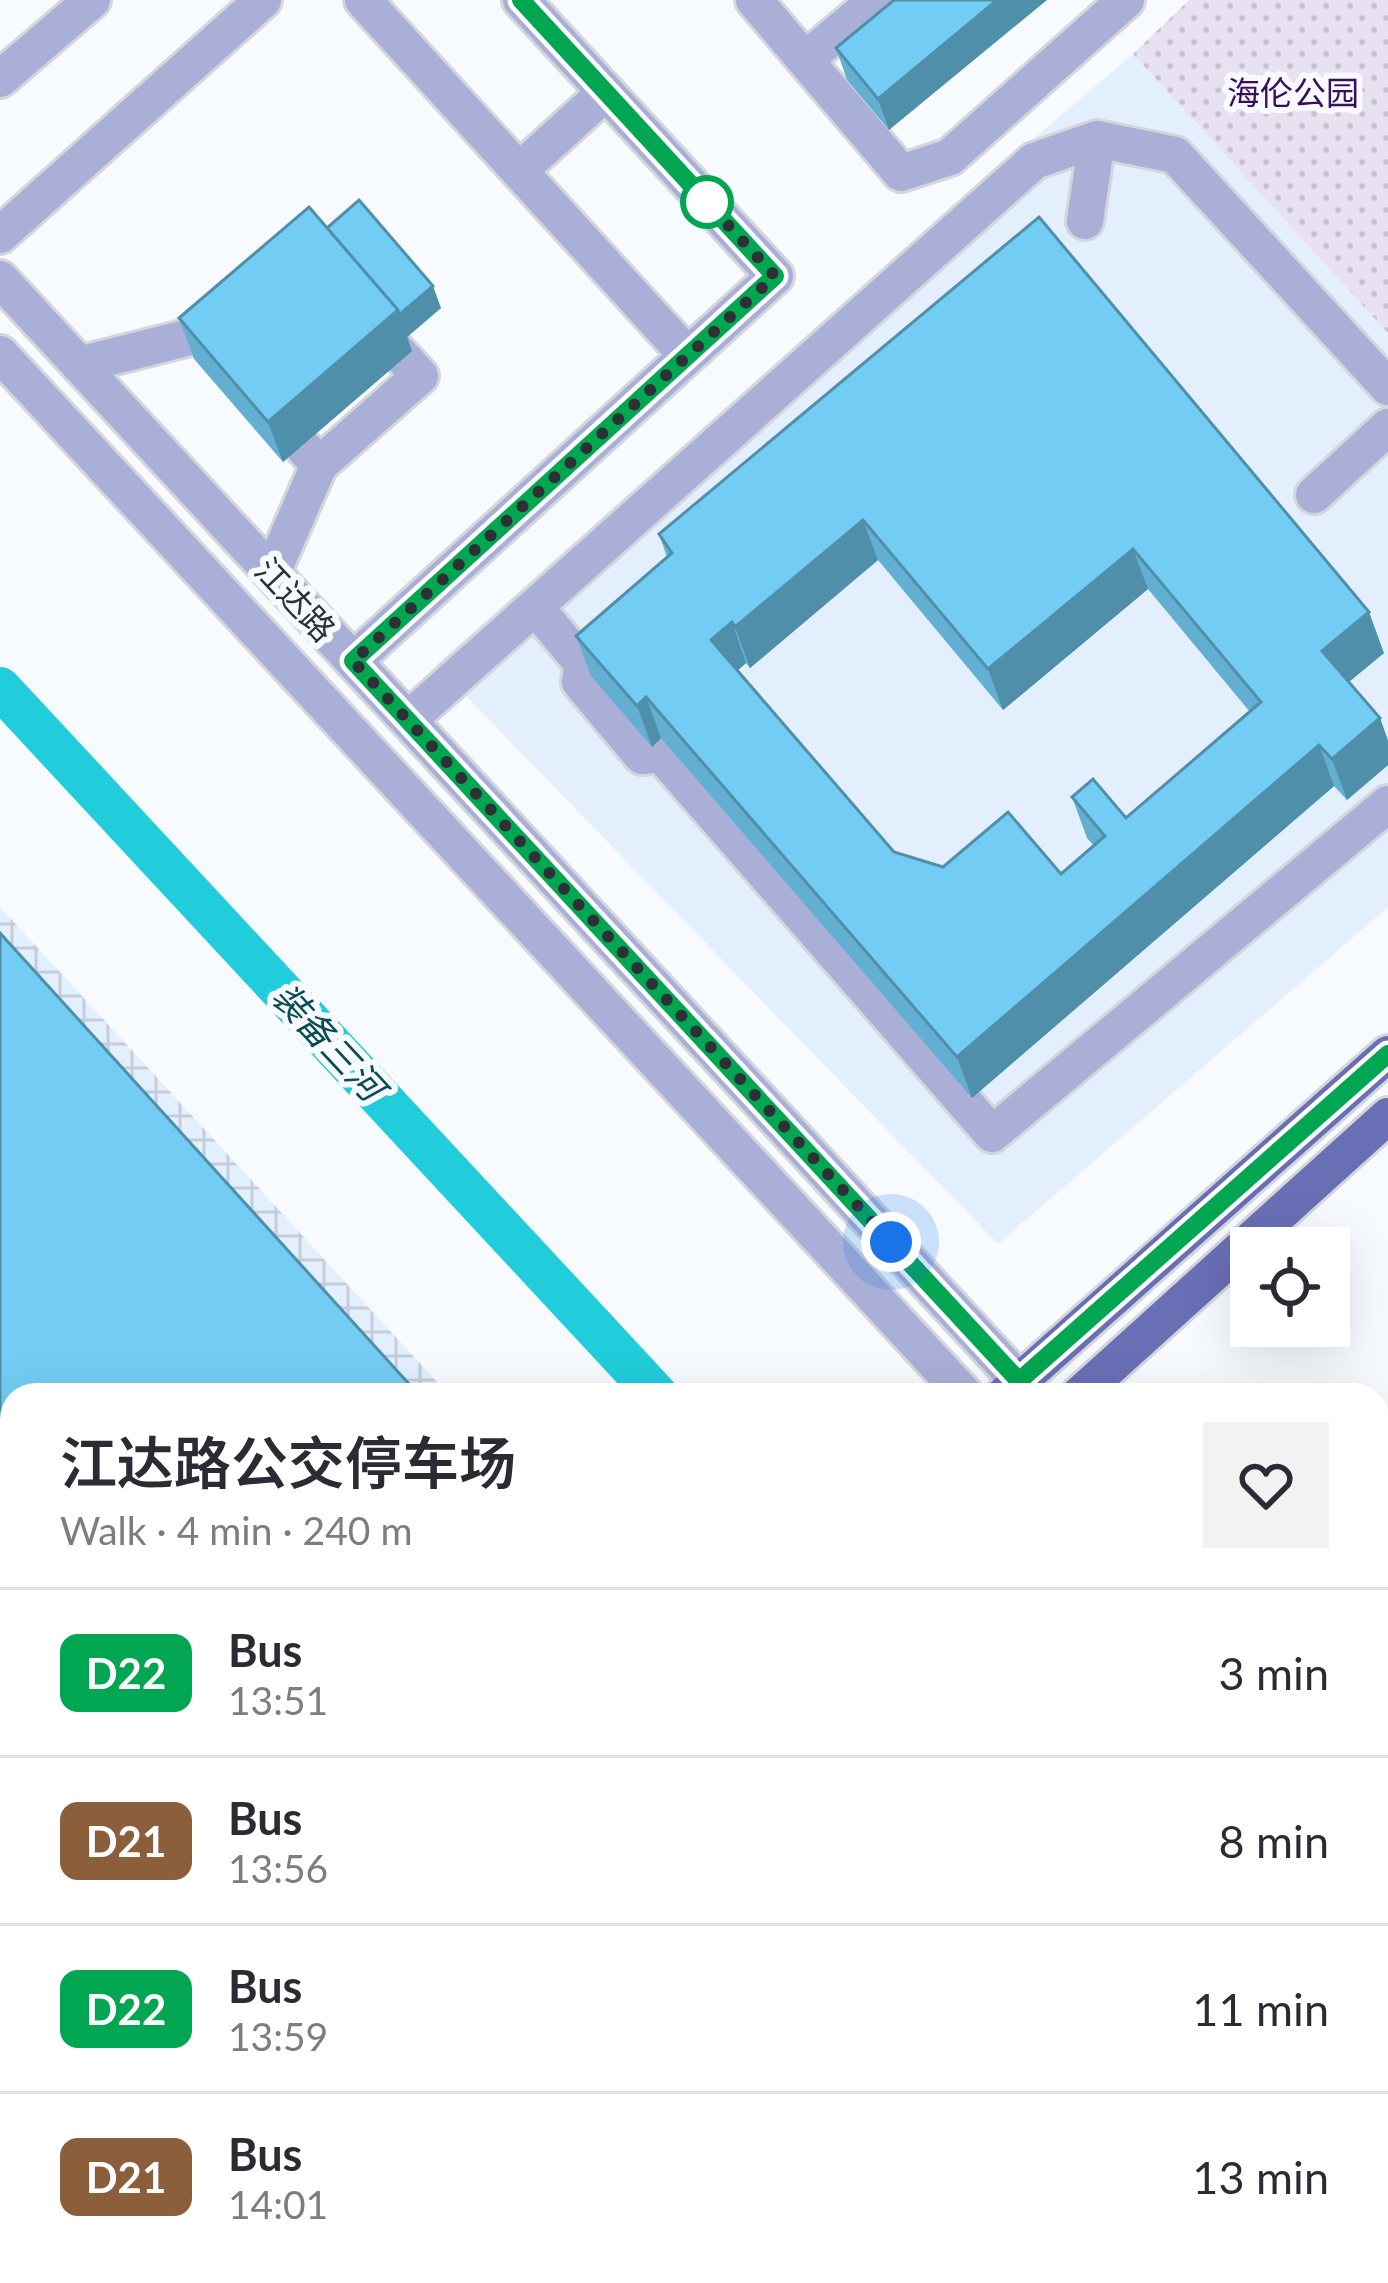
<!DOCTYPE html>
<html lang="en">
<head>
<meta charset="utf-8">
<style>
	body { margin:0; font-family:Lato,"Noto Sans SC",sans-serif; background:#f2f2f3; color:#2b2b33; height:100vh; display:flex; flex-direction:column; font-size:45px; white-space:nowrap }
	* { box-sizing:border-box; margin:0 }
	p { font-size:39px; color:#7c7c81 }
	.icon { flex:none; width:66px; height:66px; fill:none; stroke:currentColor; stroke-width:2; stroke-linecap:round; stroke-linejoin:round }
	.map { position:relative; flex:1; overflow:hidden }
	.panel { position:absolute; left:0px; top:1383px; width:1389px; height:900px; display:flex; flex-direction:column; background:#fff; border-radius:36px 36px 0 0; box-shadow:0 12px 48px #0002 }
	.panel>* { flex:none }
	.badge { padding:0 24px; border-radius:18px; font-size:42px; line-height:78px }
	.tools { position:absolute; left:1230px; top:1227px; display:grid; gap:24px }
	.tools a { display:grid; place-items:center; width:120px; height:120px; border-radius:0px; background:#fff; box-shadow:0 12px 48px #0002; font-size:60px }
	.you { position:absolute; width:60px; height:60px; margin:-30px; border:9px solid #fff; border-radius:50%; background:#1a73e8; box-shadow:0 0 0 18px #1a73e833 }
	.map>.badge { position:absolute; translate:-50% -50%; box-shadow:0 0 0 6px #fff }
	.round { display:grid; place-items:center; flex:none; width:126px; height:126px; border-radius:0px; background:#f2f2f3 }
	.headline { display:flex; align-items:center; justify-content:space-between; height:204px; padding:0 60px }
	h1 { font-size:57px; font-weight:600; line-height:90px }
	ul { padding:0; list-style:none }
	li { display:flex; align-items:center; gap:36px; height:168px; padding:0 60px; border-top:3px solid #e1e1e2 }
	li div { flex:1 }
	li b { display:block; font-size:45px }
	li em { font-style:normal }
	li .badge { min-width:132px; font-weight:700; text-align:center }
	.map>svg:first-child { display:block }
	.built { fill:#e4effd }
	.industrial { fill:url(#industrial-grid) }
	.park { fill:url(#park-dots) }
	.lines { fill:none; stroke-linecap:round; stroke-linejoin:round }
	.canal { stroke:#21cdda; stroke-width:42 }
	.minor-casing { stroke:#d3d6db; stroke-width:42 }
	.major-casing { stroke:#d3d6db; stroke-width:42 }
	.minor { stroke:#a9afd7; stroke-width:36 }
	.major { stroke:#696fb5; stroke-width:36 }
	.wall { fill:#63afd1; fill-rule:evenodd }
	.shaded-wall { fill:#508faa }
	.building { fill:#73ccf3; stroke:#508faa; stroke-width:3; fill-rule:evenodd }
	.line-casing { stroke:#fff; stroke-width:27 }
	.line { stroke:#00a651; stroke-width:18 }
	.walk { stroke:#2d3135; stroke-width:12; stroke-dasharray:0 21.6 }
	.stop-dot { fill:#fff; stroke:#00a651; stroke-width:6 }
	.labels { text-anchor:middle; dominant-baseline:central; stroke-width:12; stroke-linejoin:round; paint-order:stroke }
	.park-label { font-size:33px; fill:#380f5b; stroke:#f7faff }
	.street-label { font-size:33px; fill:#2d3135; stroke:#f7faff }
	.water-label { font-size:36px; font-style:italic; fill:#074d53; stroke:#f7faff }
</style>
</head>
<body>
<div class="map">
<svg width="1388" height="2283" viewBox="0 0 1388 2283">
	<defs>
		<pattern id="industrial-grid" width="8" height="8" patternUnits="userSpaceOnUse" patternTransform="scale(3)"><rect width="8" height="8" fill="#e4effd"/><path d="M0 4h8M4 0v8" fill="none" stroke="#c4cdd9"/></pattern>
		<pattern id="park-dots" width="8" height="8" patternUnits="userSpaceOnUse" patternTransform="scale(3)"><rect width="8" height="8" fill="#e8e1f2"/><path d="M2 2h.1M6 6h.1" fill="none" stroke="#c7c2d0" stroke-width="1.8" stroke-linecap="round"/></pattern>
	</defs>
	<rect width="100%" height="100%" fill="#f7faff"/>
	<!-- built -->
	<path class="built" d="M1133,54L1388,333V907L998,1244L436,665L895,257Z"/>
	<!-- industrial -->
	<path class="industrial" d="M0,907L449,1395H12V2138L0,2149Z
		M630,2271H1287L1298,2283H617Z"/>
	<!-- park -->
	<path class="park" d="M1189,0H1388V333L1133,54Z"/>
	<g class="lines">
		<!-- canal -->
		<path class="canal" d="M0,688L657,1395
			M1377,2172L1388,2184"/>
		<!-- minor casing -->
		<g class="minor-casing">
			<path id="minor" d="M363,0L687,355
				M754,0L901,173L950,157L1126,0
				M805,60L877,0
				M0,79L92,0
				M519,171L606,92
				M1085,221L1097,139
				M0,235L263,0
				M0,279L1032,1395
				M0,354L965,1395
				M79,365L202,334L223,357
				M319,465L420,376L371,323
				M1314,495L1388,427
				M272,573L319,465L304,448
				M536,608L582,663L580,682L642,756L661,754L992,1134L1388,804
				M353,661L775,276L521,0
				M408,720L1034,161L1097,139L1175,155L1388,387
				M1377,1766L1388,1778
				M1377,1842L1388,1854"/>
		</g>
		<!-- major casing -->
		<g class="major-casing">
			<path id="major" d="M1004,1395L1388,1054
				M1079,1395L1388,1116
				M13,2283L26,2271
				M80,2283L94,2271"/>
		</g>
		<!-- minor -->
		<use href="#minor" class="minor"/>
		<!-- major -->
		<use href="#major" class="major"/>
	</g>
	<!-- wall -->
	<path class="wall" d="M894,0L889,130L847,80L836,48Z
		M1039,217L1384,653L1348,682L1380,718L1388,741V765L1347,800L1334,786L972,1098L661,738L652,747L591,676L576,636L667,557L659,534ZM878,560L1003,710L1148,589L1250,712L1126,818L1072,797L1087,838L1094,846L1061,874L943,867L894,852L738,670L746,663L750,668Z
		M327,228L441,308L407,337L412,351L283,462L194,359L179,318Z
		M0,933L12,1395V1545L0,1532Z"/>
	<!-- shaded-wall -->
	<path class="shaded-wall" d="M997,0H1047L889,130L878,99Z
		M433,286L441,308L407,337L412,351L283,462L268,422L398,310Z
		M863,520L878,560L750,668L735,627Z
		M1133,549L1148,589L1003,710L988,669Z
		M1369,612L1384,653L1337,692L1322,651Z
		M732,622L746,663L726,681L711,640Z
		M646,697L661,738L652,747L637,706Z
		M1380,718L1388,741V765L1347,800L1332,759Z
		M1319,745L1334,786L972,1098L957,1057Z"/>
	<!-- building -->
	<path class="building" d="M894,0H997L878,99L836,48Z
		M359,200L433,286L399,315L398,310L327,228Z
		M309,207L398,310L268,422L179,318Z
		M1039,217L1369,612L1322,651L1380,718L1332,759L1319,745L957,1057L646,697L637,706L576,636L672,553L659,534ZM863,520L988,669L1133,549L1261,702L1126,818L1093,779L1072,797L1105,836L1061,874L1008,812L943,867L894,852L711,640L732,622L735,627Z
		M0,933L419,1395H12V1521L0,1508Z"/>
	<g class="lines">
		<!-- line casing -->
		<g class="line-casing">
			<path id="line" d="M521,0L775,276L353,661L1019,1381L1388,1054"/>
		</g>
		<!-- line -->
		<use href="#line" class="line"/>
		<!-- walk -->
		<path class="walk" d="M707,202L703,198L775,276L353,661L891,1242"/>
	</g>
	<!-- markers -->
	<circle class="stop-dot" cx="707" cy="202" r="24"/>
	<g class="labels">
		<!-- park labels -->
		<g class="park-label">
			<text x="1293" y="92">海伦公园</text>
		</g>
		<!-- street labels -->
		<g class="street-label">
			<text transform="translate(296 599) rotate(47)">江达路</text>
		</g>
		<!-- water labels -->
		<g class="water-label">
			<text transform="translate(329 1041) rotate(47)">装备三河</text>
		</g>
	</g>
</svg>
<div class="tools">
<a><svg class="icon" aria-label="locate" viewBox="0 0 24 24"><circle cx="12" cy="12" r="6"/><path d="M12 2v4M12 18v4M2 12h4M18 12h4"/></svg></a>
</div>
<div class="you" style="left:891px;top:1242px"></div>
<section class="panel">
<div class="headline"><div><h1>江达路公交停车场</h1><p>Walk · 4 min · 240 m</p></div><a class="round"><svg class="icon" aria-label="heart" viewBox="0 0 24 24"><path d="M12 20l-8-8c-3-5 5-10 8-4 3-6 11-1 8 4z"/></svg></a></div>
<ul>
<li><span class="badge" style="background:#00a651;color:#fff">D22</span><div><b>Bus</b><p>13:51</p></div><em>3 min</em></li>
<li><span class="badge" style="background:#8b5e3c;color:#fff">D21</span><div><b>Bus</b><p>13:56</p></div><em>8 min</em></li>
<li><span class="badge" style="background:#00a651;color:#fff">D22</span><div><b>Bus</b><p>13:59</p></div><em>11 min</em></li>
<li><span class="badge" style="background:#8b5e3c;color:#fff">D21</span><div><b>Bus</b><p>14:01</p></div><em>13 min</em></li>
</ul>
</section>
</div>
</body>
</html>
